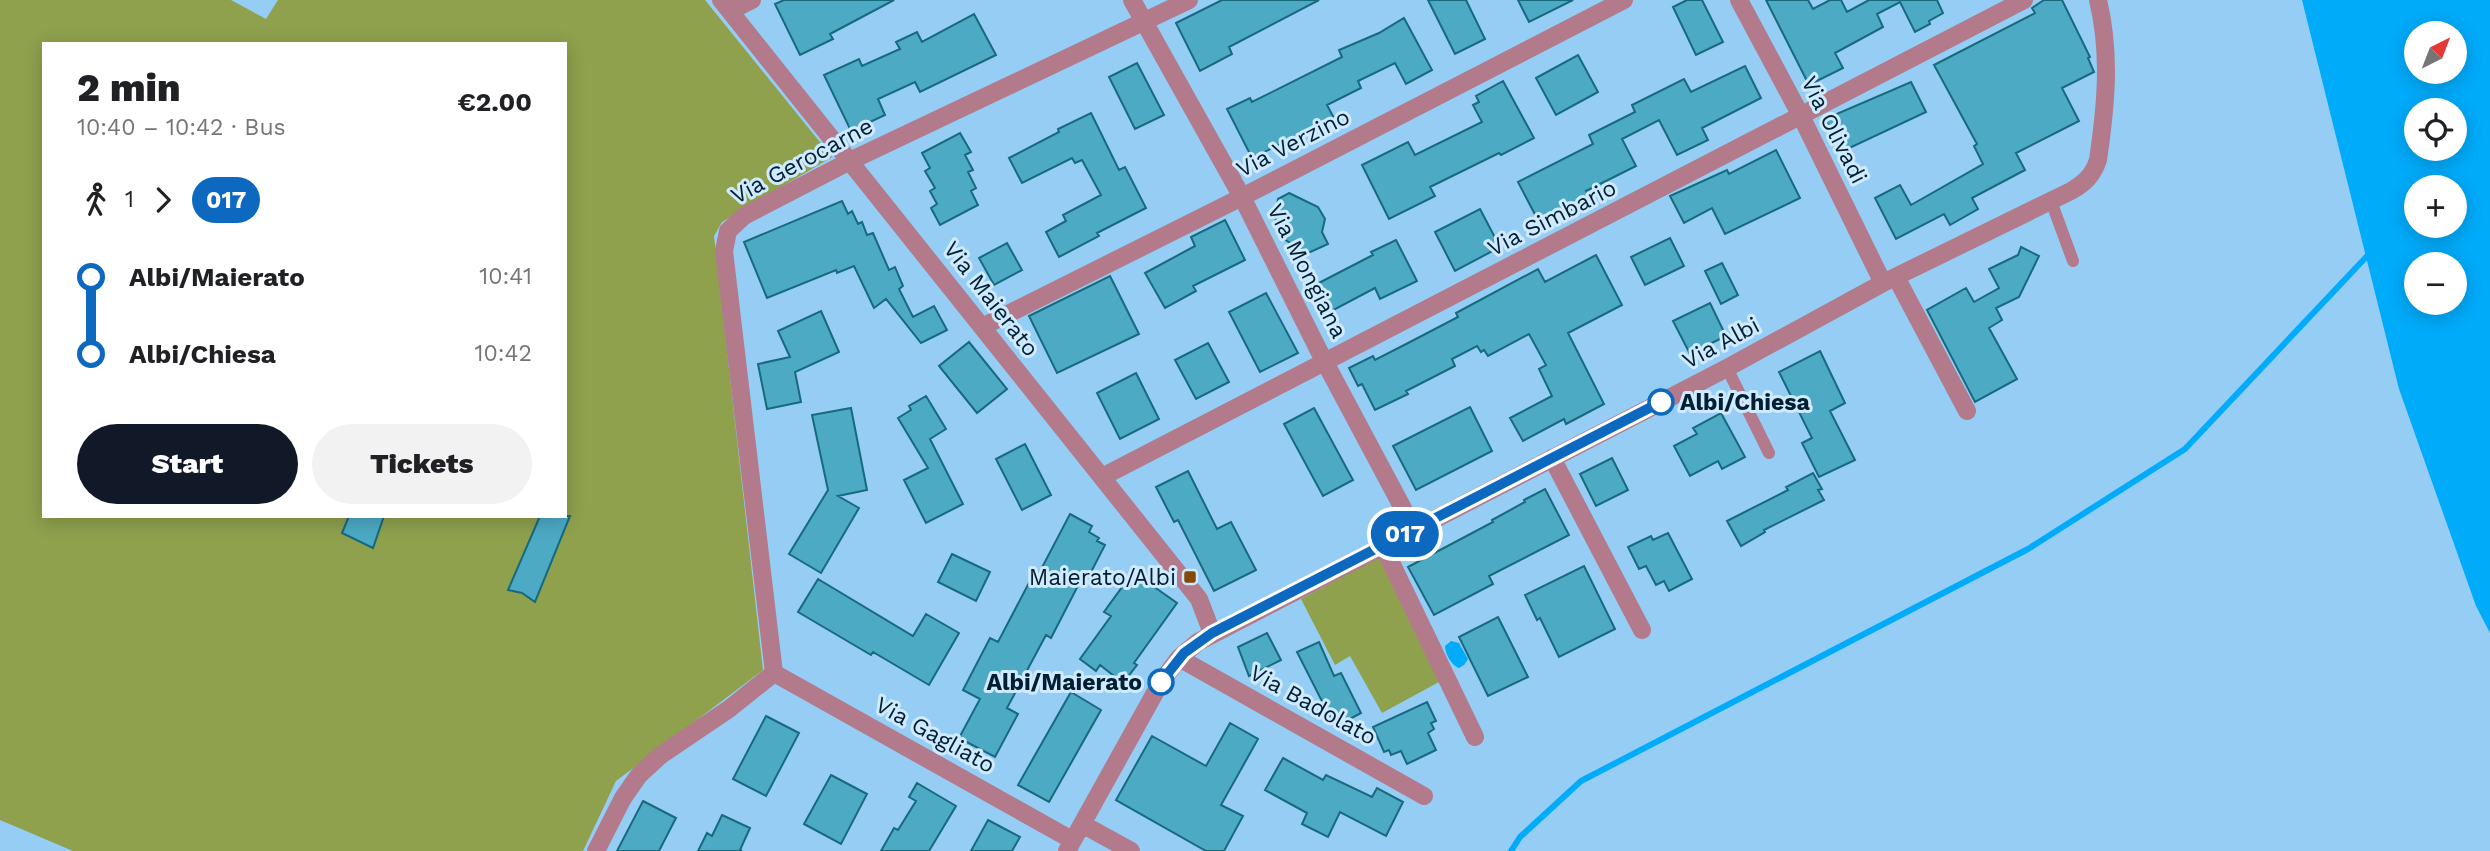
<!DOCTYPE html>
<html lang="en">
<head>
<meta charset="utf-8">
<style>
	body { margin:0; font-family:"Work Sans",sans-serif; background:#f2f2f2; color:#202124; height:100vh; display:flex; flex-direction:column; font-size:26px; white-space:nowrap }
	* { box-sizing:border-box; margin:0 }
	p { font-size:23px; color:#757577 }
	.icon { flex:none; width:38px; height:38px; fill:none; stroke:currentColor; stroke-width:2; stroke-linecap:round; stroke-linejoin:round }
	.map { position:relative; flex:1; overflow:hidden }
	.panel { position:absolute; left:42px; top:42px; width:525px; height:476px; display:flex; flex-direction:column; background:#fff; border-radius:0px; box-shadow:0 4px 18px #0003 }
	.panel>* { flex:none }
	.badge { padding:0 14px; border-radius:23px; font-size:24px; line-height:46px }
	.needle { width:46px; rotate:42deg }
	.buttons { position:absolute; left:2404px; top:21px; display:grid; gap:14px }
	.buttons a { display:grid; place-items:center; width:63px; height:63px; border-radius:50%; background:#fff; box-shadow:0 4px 18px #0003; font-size:35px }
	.map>.badge { position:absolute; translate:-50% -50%; box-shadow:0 0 0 4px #fff }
	.legs { display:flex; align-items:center; gap:10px; height:77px; padding:0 35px; font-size:23px }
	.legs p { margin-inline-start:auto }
	.headline { display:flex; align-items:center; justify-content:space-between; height:119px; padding:0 35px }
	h1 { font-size:38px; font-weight:800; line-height:52px }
	.cta { display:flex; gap:14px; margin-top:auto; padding:14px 35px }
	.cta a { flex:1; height:80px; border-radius:42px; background:#111827; color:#fff; font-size:28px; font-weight:800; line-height:80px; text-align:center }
	.cta a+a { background:#f2f2f2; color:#202124 }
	ul { padding:0 35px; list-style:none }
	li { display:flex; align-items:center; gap:24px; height:77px; font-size:26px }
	li i { display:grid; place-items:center; width:10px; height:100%; margin:0 9px; background:currentColor }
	li i::after { content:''; width:18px; height:18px; margin:-9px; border:5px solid; border-radius:50%; background:#fff }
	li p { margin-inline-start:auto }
	li:first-child i { background:linear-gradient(#0000 50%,currentColor 0) }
	li:last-child i { background:linear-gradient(currentColor 50%,#0000 0) }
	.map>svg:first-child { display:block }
	.green { fill:#8fa14d; fill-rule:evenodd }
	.water { fill:#00abfa; fill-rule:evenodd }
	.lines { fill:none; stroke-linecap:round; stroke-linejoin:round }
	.stream { stroke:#00abfa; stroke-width:6 }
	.building { fill:#4caac5; stroke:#17697e; stroke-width:2 }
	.lane { stroke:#b27a8b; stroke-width:12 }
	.street { stroke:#b27a8b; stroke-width:18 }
	.line-1-casing { stroke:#fff; stroke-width:16 }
	.line-1 { stroke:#0c69bf; stroke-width:10 }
	.stop-1-dot { fill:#fff; stroke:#0c69bf; stroke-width:3.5 }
	.poi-dot { fill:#854904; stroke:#cfeaff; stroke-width:2.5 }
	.labels { text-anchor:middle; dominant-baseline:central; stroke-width:6; stroke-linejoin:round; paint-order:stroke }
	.street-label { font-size:23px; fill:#011f31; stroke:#cfeaff }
	.stop-label { font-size:23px; font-weight:bold; fill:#011f31; stroke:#cfeaff; text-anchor:start }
	.poi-label { font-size:23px; fill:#011f31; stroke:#cfeaff; text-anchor:end }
</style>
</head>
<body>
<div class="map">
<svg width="2490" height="851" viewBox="0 0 2490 851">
	<rect width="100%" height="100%" fill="#95cdf5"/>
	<!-- green -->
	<path class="green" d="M0,0H231L266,19L278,0H705L832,157L722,222L714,236L763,670L616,781L583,851H73L0,820ZM44,44H565V516H44Z
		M1379,557L1439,682L1382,713L1350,656L1335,665L1301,599Z"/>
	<!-- water -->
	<path class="water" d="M2302,0H2490V633L2476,606L2399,389ZM2417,33H2455V72H2417ZM2417,110H2455V149H2417ZM2417,187H2455V226H2417ZM2417,264H2455V303H2417Z
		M1451,641L1459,643L1468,659L1464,665L1459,668C1452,666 1445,654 1445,646Z"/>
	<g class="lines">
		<!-- stream -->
		<path class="stream" d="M1511,851L1520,837L1581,781L2028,549L2185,449L2370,253"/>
	</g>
	<!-- building -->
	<path class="building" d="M784,0H894L830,34L833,39L800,55L775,4Z
		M1222,0H1319L1229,47L1232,54L1200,71L1176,23Z
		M1428,0H1466L1485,39L1455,54Z
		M1518,0H1573L1529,22Z
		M1687,0H1702L1723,42L1696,55L1673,7Z
		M1766,0H1808L1813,9L1830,0H1841L1847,12L1869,0H1937L1943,13L1929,21L1930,24L1915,32L1900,2L1877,14L1883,27L1835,53L1843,68L1809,85Z
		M2044,0H2062L2090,57L2088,58L2094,72L2062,88L2079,121L2016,153L2025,170L1972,198L1978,209L1950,225L1944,214L1896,239L1875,198L1900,185L1911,205L1983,164L1974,146L1977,144L1934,65L2035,13L2032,8Z
		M974,14L996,55L920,92L915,82L878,99L885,115L851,131L824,75L859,59L862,66L900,49L896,42L917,32L922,42Z
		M1404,18L1432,70L1406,84L1395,63L1358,81L1361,88L1327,105L1334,118L1252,158L1227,109L1250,98L1252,102L1342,57L1339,50L1379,33Z
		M1578,55L1598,92L1556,115L1536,78Z
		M1137,63L1164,115L1135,129L1109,77Z
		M1745,66L1761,98L1702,128L1708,140L1677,155L1659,120L1622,139L1636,166L1586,191L1591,200L1541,226L1518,182L1593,144L1589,135L1635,112L1632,105L1684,79L1691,92Z
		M1503,81L1534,138L1501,155L1499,153L1430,187L1435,196L1389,219L1362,165L1408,142L1415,155L1482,122L1473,105L1479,102L1476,96Z
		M1911,82L1926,112L1841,152L1825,119Z
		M1091,113L1119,170L1125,167L1146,208L1097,233L1099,236L1059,257L1046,232L1066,221L1063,215L1101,195L1082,160L1075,163L1072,158L1022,183L1009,158L1059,132L1058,129Z
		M960,133L971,152L965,155L973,170L968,172L976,188L971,191L978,205L940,225L931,208L937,204L930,191L935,188L925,171L930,168L922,153Z
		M1776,150L1800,198L1725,234L1712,208L1684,223L1670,196L1727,170L1729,174Z
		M1289,193L1318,207L1325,219L1322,232L1328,244L1297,258L1290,243L1284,239L1275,226L1278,199Z
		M842,201L848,214L852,211L858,224L862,222L867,235L873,233L889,270L895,267L903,286L899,289L913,317L934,306L947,330L921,343L886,299L874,308L854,266L837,273L836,270L767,298L744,242Z
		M1480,209L1500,247L1455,271L1435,232Z
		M1225,220L1245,260L1193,286L1196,291L1165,308L1145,273L1195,246L1191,237Z
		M1670,238L1684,266L1645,285L1631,257Z
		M1396,240L1417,281L1380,299L1375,288L1326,314L1311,287L1373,255L1371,252Z
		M1007,243L1022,270L994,285L979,258Z
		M2021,247L2039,256L2019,297L1996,308L2002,320L1989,328L2017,379L1975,402L1927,310L1966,288L1974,302L1999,288L1989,269L2018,255Z
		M1596,255L1622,305L1568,333L1604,404L1566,424L1564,419L1523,441L1510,418L1552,396L1539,369L1546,365L1529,334L1488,356L1484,350L1481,352L1477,346L1452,359L1455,366L1406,391L1408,394L1375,410L1362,384L1358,386L1349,368L1373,356L1375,360L1410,342L1458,317L1456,313L1538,269L1545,282Z
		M1722,263L1738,295L1721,304L1705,271Z
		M1110,276L1139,334L1057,373L1029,316Z
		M1266,293L1298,353L1260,372L1229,312Z
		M1710,303L1726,336L1690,354L1673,321Z
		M821,311L839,352L795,372L801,402L767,409L758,364L790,357L778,331Z
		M969,342L1007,389L977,413L939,366Z
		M1208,343L1229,382L1196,399L1175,360Z
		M1820,351L1845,403L1830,411L1855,460L1819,477L1802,443L1812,438L1779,372Z
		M1136,373L1159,419L1120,439L1097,393Z
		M926,396L946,429L930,439L963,504L926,523L904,480L928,468L898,418L911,410L909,406Z
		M1470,407L1492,451L1416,490L1393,446Z
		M851,408L867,490L838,496L859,508L821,573L789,554L828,490L812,415Z
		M1314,408L1353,480L1323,496L1284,424Z
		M1721,413L1745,457L1722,469L1718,461L1690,476L1674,446L1697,434L1693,428Z
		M1025,444L1051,495L1022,510L996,459Z
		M1612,458L1628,490L1596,506L1580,474Z
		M1188,471L1217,529L1231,522L1256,570L1214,591L1178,520L1174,522L1156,487Z
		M1813,473L1822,489L1818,490L1824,500L1764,530L1765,532L1741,546L1727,521L1788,490L1786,487Z
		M1545,489L1569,535L1489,576L1493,584L1434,615L1408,567L1493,522L1492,520L1525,502L1524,500Z
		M1070,514L1092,526L1089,532L1099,538L1097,541L1105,545L1089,576L1084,574L1051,638L1046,635L1007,708L1018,714L995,757L959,738L980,699L963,690L990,638L998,642L1032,577L1036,579Z
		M349,516H384L373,548L342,533Z
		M540,516H570L535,602L522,593L508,590Z
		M1668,533L1692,579L1669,591L1664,581L1656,585L1646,566L1639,569L1628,547L1651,536L1653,540Z
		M952,554L990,572L976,601L938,582Z
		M1584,566L1615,629L1559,657L1540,618L1537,620L1525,595Z
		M1133,572L1177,603L1134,663L1137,665L1123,683L1100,665L1096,671L1080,659L1111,616L1104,612Z
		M818,579L913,636L926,614L959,633L929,685L873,652L871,655L798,612Z
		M1498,617L1528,677L1488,696L1459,637Z
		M1267,633L1281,660L1249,676L1238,647Z
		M1319,642L1334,676L1341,673L1361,713L1335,727L1297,652Z
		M1071,692L1101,710L1049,802L1018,785Z
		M1427,702L1436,721L1431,723L1434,729L1428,733L1436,750L1407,764L1401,751L1391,755L1389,750L1384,752L1373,727Z
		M766,716L799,733L766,796L733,779Z
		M1230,723L1258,739L1221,805L1243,816L1224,851H1206L1116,800L1152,736L1206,766Z
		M1283,758L1323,780L1326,775L1372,797L1377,788L1403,802L1386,836L1340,812L1328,837L1302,824L1307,813L1265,790Z
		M831,775L867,794L841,844L804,824Z
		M917,783L956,806L929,851H881L894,828L898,830L916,801L909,797Z
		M643,801L676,818L659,851H617Z
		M722,815L750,828L740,850L742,851H698L707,833L712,836Z
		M988,820L1020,837L1012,851H971Z"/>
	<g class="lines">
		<!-- lane -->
		<path class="lane" d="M2051,201L2073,261
			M1727,368L1769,453"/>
		<!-- street -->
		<path class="street" d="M721,0L1199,599L1212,633
			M1132,0L1242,197L1319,351L1414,529
			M1739,0L1801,116L1883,283
			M730,11L752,0
			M1896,277L1967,411
			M982,327L1242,197L1624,0
			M1552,458L1642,630
			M1102,477L2024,0
			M1383,546L1475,737
			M1179,658L1424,796
			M774,673L724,251L728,231L744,216L850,161L1189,0
			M774,673L1072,840
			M1082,824L1131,851
			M596,851L623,798L639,775L661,755L729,709L774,673
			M1067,851L1161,682L1179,658L1198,642L1727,368L1883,283L2071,191C2085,183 2093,175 2098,160C2106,105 2111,54 2098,0"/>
	</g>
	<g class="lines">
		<!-- line-1 casing -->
		<g class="line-1-casing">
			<path id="line-1" d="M1161,682L1184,653L1212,633L1661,402"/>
		</g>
		<!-- line-1 -->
		<use href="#line-1" class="line-1"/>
	</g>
	<!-- markers -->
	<g class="stop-1-dot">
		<circle cx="1661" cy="402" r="12"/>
		<circle cx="1161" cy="682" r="12"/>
	</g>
	<rect class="poi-dot" x="1183" y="570" width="14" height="14" rx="3.5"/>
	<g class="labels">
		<!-- street labels -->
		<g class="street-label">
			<text transform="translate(1834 130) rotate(63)">Via Olivadi</text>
			<text transform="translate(1293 143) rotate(-27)">Via Verzino</text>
			<text transform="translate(802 161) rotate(-28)">Via Gerocarne</text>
			<text transform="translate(1552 218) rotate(-27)">Via Simbario</text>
			<text transform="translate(1307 271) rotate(63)">Via Mongiana</text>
			<text transform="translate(991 299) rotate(52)">Via Maierato</text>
			<text transform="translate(1721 343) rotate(-28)">Via Albi</text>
			<text transform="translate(1313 705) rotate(29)">Via Badolato</text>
			<text transform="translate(935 735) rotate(29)">Via Gagliato</text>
		</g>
		<!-- stop labels -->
		<g class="stop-label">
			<text x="1680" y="402">Albi/Chiesa</text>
			<text x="1142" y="682" text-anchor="end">Albi/Maierato</text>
		</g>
		<!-- poi labels -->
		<g class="poi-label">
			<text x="1176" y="577">Maierato/Albi</text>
		</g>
	</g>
</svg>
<div class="buttons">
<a><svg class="needle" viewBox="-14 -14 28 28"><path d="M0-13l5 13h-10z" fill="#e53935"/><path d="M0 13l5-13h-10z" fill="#757577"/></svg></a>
<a><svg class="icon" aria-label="locate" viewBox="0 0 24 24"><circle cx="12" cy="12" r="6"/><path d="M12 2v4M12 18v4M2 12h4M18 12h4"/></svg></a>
<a>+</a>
<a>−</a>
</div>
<b class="badge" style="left:1405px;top:534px;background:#0c69bf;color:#fff">017</b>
<section class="panel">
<div class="headline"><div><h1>2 min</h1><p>10:40 – 10:42 · Bus</p></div><b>€2.00</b></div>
<div class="legs"><svg class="icon" aria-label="walk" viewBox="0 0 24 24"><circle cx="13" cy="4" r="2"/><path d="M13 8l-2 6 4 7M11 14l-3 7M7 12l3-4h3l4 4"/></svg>1<svg class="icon" aria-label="forward" viewBox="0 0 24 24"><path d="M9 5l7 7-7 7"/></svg><b class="badge" style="background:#0c69bf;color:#fff">017</b></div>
<ul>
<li><i style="color:#0c69bf"></i><b>Albi/Maierato</b><p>10:41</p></li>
<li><i style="color:#0c69bf"></i><b>Albi/Chiesa</b><p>10:42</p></li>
</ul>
<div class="cta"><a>Start</a><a>Tickets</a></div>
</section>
</div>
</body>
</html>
